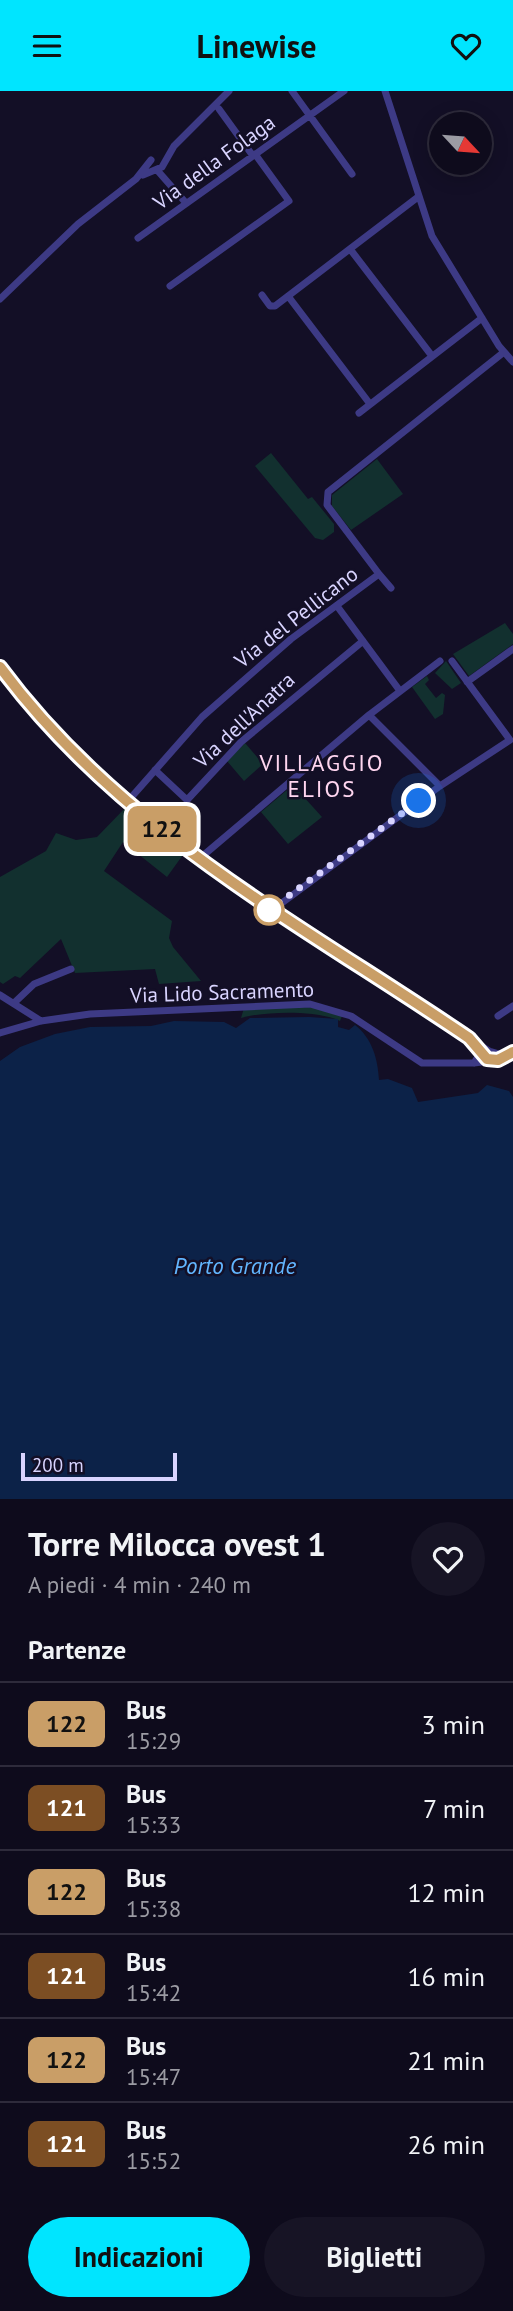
<!DOCTYPE html>
<html lang="it">
<head>
<meta charset="utf-8">
<style>
	body { margin:0; font-family:"PT Sans",sans-serif; background:#171425; color:#f1f3f6; height:100vh; display:flex; flex-direction:column; font-size:26px; white-space:nowrap }
	* { box-sizing:border-box; margin:0 }
	p { font-size:23px; color:#9b9ba3 }
	.icon { flex:none; width:38px; height:38px; fill:none; stroke:currentColor; stroke-width:2; stroke-linecap:round; stroke-linejoin:round }
	.map { position:relative; height:1408px; overflow:hidden }
	.sheet { display:flex; flex-direction:column; background:#0e0b1c; flex:1 }
	.sheet>* { flex:none }
	.badge { padding:0 14px; border-radius:10px; font-size:24px; line-height:46px }
	.needle { width:46px; rotate:116deg }
	.buttons { position:absolute; left:429px; top:21px; display:grid; gap:14px }
	.buttons a { display:grid; place-items:center; width:63px; height:63px; border-radius:50%; background:#0e0b1c; box-shadow:0 4px 18px #0003,0 0 0 2px #2e2b3b; font-size:35px }
	.scale { position:absolute; left:21px; bottom:18px; width:156px; box-sizing:border-box; padding-left:7px; border:4px solid #d9d4ff; border-top:0; font-size:19px; line-height:24px; white-space:nowrap; color:#d9d4ff; -webkit-text-stroke:5px #130f26; paint-order:stroke }
	.you { position:absolute; width:35px; height:35px; margin:-18px; border:5px solid #fff; border-radius:50%; background:#1a73e8; box-shadow:0 0 0 10px #1a73e833 }
	.map>.badge { position:absolute; translate:-50% -50%; box-shadow:0 0 0 4px #fff }
	h2 { padding:0 28px; font-size:26px; line-height:63px }
	.round { display:grid; place-items:center; flex:none; width:74px; height:74px; border-radius:37px; background:#171425 }
	.headline { display:flex; align-items:center; justify-content:space-between; height:119px; padding:0 28px }
	h1 { font-size:33px; font-weight:700; line-height:52px }
	.cta { display:flex; gap:14px; margin-top:auto; padding:14px 28px }
	.cta a { flex:1; height:80px; border-radius:42px; background:#00e5ff; color:#111; font-size:28px; font-weight:700; line-height:80px; text-align:center }
	.cta a+a { background:#171425; color:#f1f3f6 }
	ul { padding:0; list-style:none }
	li { display:flex; align-items:center; gap:21px; height:84px; padding:0 28px; border-top:2px solid #2e2b3b }
	li div { flex:1 }
	li b { display:block; font-size:26px }
	li em { font-style:normal }
	li .badge { min-width:77px; font-weight:700; text-align:center }
	header { display:flex; justify-content:space-between; align-items:center; height:91px; padding:0 28px; background:#00e5ff; color:#111; font-size:32px; font-weight:700 }
	.map>svg:first-child { display:block }
	.green { fill:#12302f }
	.water { fill:#0c2248 }
	.lines { fill:none; stroke-linecap:round; stroke-linejoin:round }
	.minor { stroke:#3d3a85; stroke-width:7 }
	.line-casing { stroke:#fff; stroke-width:16 }
	.line { stroke:#c99e67; stroke-width:10 }
	.walk { stroke:#d9d4ff; stroke-width:7; stroke-dasharray:0 12.6 }
	.stop-dot { fill:#fff; stroke:#c99e67; stroke-width:3.5 }
	.labels { text-anchor:middle; dominant-baseline:central; stroke-width:5; stroke-linejoin:round; paint-order:stroke }
	.street-label { font-size:21px; fill:#d9d4ff; stroke:#130f26 }
	.neighbourhood-label { font-size:23px; letter-spacing:2px; fill:#ffd6f0; stroke:#130f26 }
	.water-label { font-size:23px; font-style:italic; fill:#62b6ff; stroke:#130f26 }
</style>
</head>
<body>
<header><svg class="icon" aria-label="menu" viewBox="0 0 24 24"><path d="M4 6h16M4 12h16M4 18h16"/></svg>Linewise<svg class="icon" aria-label="heart" viewBox="0 0 24 24"><path d="M12 20l-8-8c-3-5 5-10 8-4 3-6 11-1 8 4z"/></svg></header>
<div class="map">
<svg width="513" height="1408" viewBox="0 0 513 1408">
	<rect width="100%" height="100%" fill="#130f26"/>
	<!-- green -->
	<path class="green" d="M271,362L308,408L312,406L334,433V441L323,449L315,447L255,375Z
		M377,368L403,403L351,439L332,415V404Z
		M505,532L513,543V553L469,585L453,563Z
		M446,570L461,592L452,598L435,582Z
		M427,585L429,589L425,593L436,607L442,602L445,604L443,623L435,628L412,596Z
		M245,652L263,673L244,690L227,670Z
		M293,694L322,726L288,753L261,721Z
		M128,714L185,761L167,786L123,751L104,780L172,830L169,847L173,856L201,890L159,893L155,878L75,882L61,848L20,887L15,885L3,893L0,891V786L46,760L56,742L76,749L97,746Z
		M283,915L319,917L342,925L340,930C319,919 264,920 241,927L244,917Z"/>
	<!-- water -->
	<path class="water" d="M309,926L338,928V936L349,939L355,934C372,947 378,968 379,989L388,988L412,997L418,1011L478,1002L487,994L509,1000L513,1006V1408H0V970L20,956L55,943L90,936L151,935L174,930L224,931L236,937L250,927Z"/>
	<g class="lines">
		<!-- minor -->
		<path class="minor" d="M292,0L352,83
			M385,0L432,145L499,255L513,271
			M219,18L253,65
			M157,79L186,112
			M143,84L162,76L174,55L229,0
			M138,147L344,0
			M350,158L432,265
			M170,195L289,110L255,63
			M262,204L270,215H275L418,106
			M288,205L370,313
			M0,208L78,133L136,88L151,69
			M359,322L482,227
			M379,483L391,497
			M337,515L400,600
			M0,576C125,745 317,847 489,960L506,965
			M467,591L513,558
			M369,624L440,695
			M155,679L187,709L241,651L363,550
			M128,710L202,626L291,548L379,483L327,414L328,401L504,261
			M199,768L369,624L440,570
			M271,820L440,695L510,649L452,570
			M0,904L41,930
			M14,912L34,893L71,878
			M498,925L513,915
			M0,942L41,930L90,923L310,913L351,925L422,972H474L498,969L513,961
			M474,972L478,966L476,956"/>
	</g>
	<g class="lines">
		<!-- line casing -->
		<g class="line-casing">
			<path id="line" d="M0,576C121,740 304,835 469,947L487,968L498,969L513,961"/>
		</g>
		<!-- line -->
		<use href="#line" class="line"/>
		<!-- walk -->
		<path class="walk" d="M269,819L419,710"/>
	</g>
	<!-- markers -->
	<circle class="stop-dot" cx="269" cy="819" r="14"/>
	<g class="labels">
		<!-- street labels -->
		<g class="street-label">
			<text transform="translate(214 71) rotate(-36)">Via della Folaga</text>
			<text transform="translate(296 526) rotate(-38)">Via del Pellicano</text>
			<text transform="translate(244 629) rotate(-43)">Via dell'Anatra</text>
			<text transform="translate(222 901) rotate(-2)">Via Lido Sacramento</text>
		</g>
		<!-- neighbourhood labels -->
		<g class="neighbourhood-label">
			<text x="322" y="671">VILLAGGIO<tspan x="322" dy="26">ELIOS</tspan></text>
		</g>
		<!-- water labels -->
		<g class="water-label">
			<text x="235" y="1174">Porto Grande</text>
		</g>
	</g>
</svg>
<div class="buttons">
<a><svg class="needle" viewBox="-14 -14 28 28"><path d="M0-13l5 13h-10z" fill="#e53935"/><path d="M0 13l5-13h-10z" fill="#9b9ba3"/></svg></a>
</div>
<div class="scale">200 m</div>
<div class="you" style="left:419px;top:710px"></div>
<b class="badge" style="left:162px;top:738px;background:#c99e67;color:#111">122</b>
</div>
<section class="sheet">
<div class="headline"><div><h1>Torre Milocca ovest 1</h1><p>A piedi · 4 min · 240 m</p></div><a class="round"><svg class="icon" aria-label="heart" viewBox="0 0 24 24"><path d="M12 20l-8-8c-3-5 5-10 8-4 3-6 11-1 8 4z"/></svg></a></div>
<h2>Partenze</h2>
<ul>
<li><span class="badge" style="background:#c99e67;color:#111">122</span><div><b>Bus</b><p>15:29</p></div><em>3 min</em></li>
<li><span class="badge" style="background:#7c4e23;color:#fff">121</span><div><b>Bus</b><p>15:33</p></div><em>7 min</em></li>
<li><span class="badge" style="background:#c99e67;color:#111">122</span><div><b>Bus</b><p>15:38</p></div><em>12 min</em></li>
<li><span class="badge" style="background:#7c4e23;color:#fff">121</span><div><b>Bus</b><p>15:42</p></div><em>16 min</em></li>
<li><span class="badge" style="background:#c99e67;color:#111">122</span><div><b>Bus</b><p>15:47</p></div><em>21 min</em></li>
<li><span class="badge" style="background:#7c4e23;color:#fff">121</span><div><b>Bus</b><p>15:52</p></div><em>26 min</em></li>
</ul>
<div class="cta"><a>Indicazioni</a><a>Biglietti</a></div>
</section>
</body>
</html>
